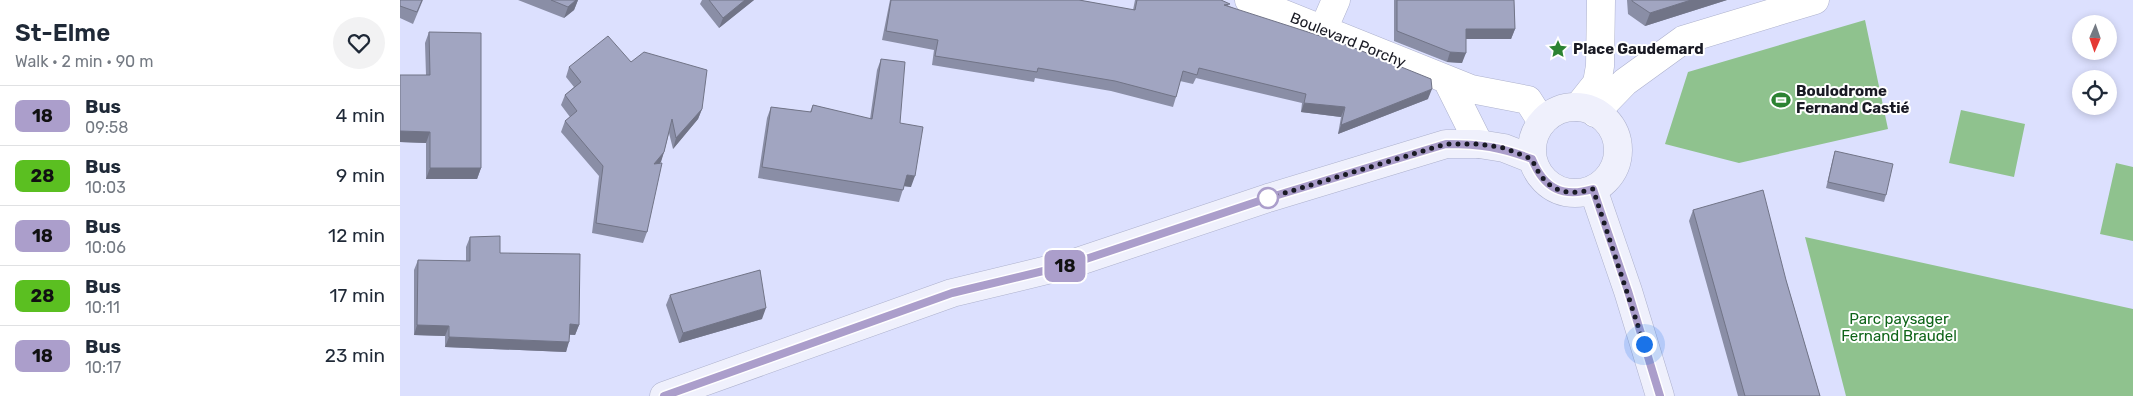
<!DOCTYPE html>
<html lang="en">
<head>
<meta charset="utf-8">
<style>
	body { margin:0; font-family:Rubik,sans-serif; background:#f2f2f3; color:#1f2937; height:100vh; display:flex; flex-direction:column; font-size:19px; white-space:nowrap }
	* { box-sizing:border-box; margin:0 }
	p { font-size:16px; color:#747a83 }
	.icon { flex:none; width:28px; height:28px; fill:none; stroke:currentColor; stroke-width:2; stroke-linecap:round; stroke-linejoin:round }
	.map { position:relative; flex:1; overflow:hidden }
	.details { display:flex; flex-direction:column; background:#fff; width:400px }
	.details>* { flex:none }
	.badge { padding:0 10px; border-radius:8px; font-size:18px; line-height:32px }
	.needle { width:32px; rotate:182deg }
	.buttons { position:absolute; left:1672px; top:15px; display:grid; gap:10px }
	.buttons a { display:grid; place-items:center; width:45px; height:45px; border-radius:50%; background:#fff; box-shadow:0 2px 8px #0003; font-size:25px }
	.you { position:absolute; width:25px; height:25px; margin:-12px; border:4px solid #fff; border-radius:50%; background:#1a73e8; box-shadow:0 0 0 8px #1a73e833 }
	.map>.badge { position:absolute; translate:-50% -50%; box-shadow:0 0 0 2px #fff }
	.round { display:grid; place-items:center; flex:none; width:52px; height:52px; border-radius:26px; background:#f2f2f3 }
	.overview { display:flex; align-items:center; justify-content:space-between; height:85px; padding:0 15px }
	h1 { font-size:24px; font-weight:600; line-height:38px }
	ul { padding:0; list-style:none }
	li { display:flex; align-items:center; gap:15px; height:60px; padding:0 15px; border-top:1px solid #e0e1e3 }
	li div { flex:1 }
	li b { display:block; font-size:19px }
	li em { font-style:normal }
	li .badge { min-width:55px; font-weight:700; text-align:center }
	main { display:flex; flex:1; min-height:0 }
	.map>svg:first-child { display:block }
	.green { fill:#8fc28e }
	.lines { fill:none; stroke-linecap:round; stroke-linejoin:round }
	.street-casing { stroke:#adb1cd; stroke-width:29 }
	.secondary-casing { stroke:#adb1cd; stroke-width:29 }
	.street { stroke:#fff; stroke-width:28 }
	.secondary { stroke:#eff0fc; stroke-width:28 }
	.wall { fill:#8a8ea6 }
	.shaded-wall { fill:#717487 }
	.building { fill:#a1a5c1; stroke:#717487 }
	.line-casing { stroke:#fff; stroke-width:11 }
	.line { stroke:#ab9ecb; stroke-width:8 }
	.walk { stroke:#191a24; stroke-width:5; stroke-dasharray:0 9 }
	.stop-dot { fill:#fff; stroke:#ab9ecb; stroke-width:2.5 }
	.labels { text-anchor:middle; dominant-baseline:central; stroke-width:4; stroke-linejoin:round; paint-order:stroke }
	.street-label { font-size:15px; fill:#191a24; stroke:#fff }
	.poi-label { font-size:15px; font-weight:bold; fill:#191a24; stroke:#fff; text-anchor:start }
	.park-label { font-size:15px; fill:#0f6519; stroke:#fff }
</style>
</head>
<body>
<main>
<section class="details">
<div class="overview"><div><h1>St-Elme</h1><p>Walk · 2 min · 90 m</p></div><a class="round"><svg class="icon" aria-label="heart" viewBox="0 0 24 24"><path d="M12 20l-8-8c-3-5 5-10 8-4 3-6 11-1 8 4z"/></svg></a></div>
<ul>
<li><span class="badge" style="background:#ab9ecb;color:#111">18</span><div><b>Bus</b><p>09:58</p></div><em>4 min</em></li>
<li><span class="badge" style="background:#5bbf21;color:#111">28</span><div><b>Bus</b><p>10:03</p></div><em>9 min</em></li>
<li><span class="badge" style="background:#ab9ecb;color:#111">18</span><div><b>Bus</b><p>10:06</p></div><em>12 min</em></li>
<li><span class="badge" style="background:#5bbf21;color:#111">28</span><div><b>Bus</b><p>10:11</p></div><em>17 min</em></li>
<li><span class="badge" style="background:#ab9ecb;color:#111">18</span><div><b>Bus</b><p>10:17</p></div><em>23 min</em></li>
</ul>
</section>
<div class="map">
<svg width="1733" height="396" viewBox="0 0 1733 396">
	<rect width="100%" height="100%" fill="#dce0fe"/>
	<!-- green -->
	<path class="green" d="M1465,20L1488,129L1339,163L1265,144L1288,72Z
		M1561,110L1625,124L1614,177L1549,163Z
		M1716,163L1733,167V241L1700,234Z
		M1405,237L1733,309V396H1446Z"/>
	<g class="lines">
		<!-- street casing -->
		<g class="street-casing">
			<path id="street" d="M849,0L1071,89L1128,100L1142,122
				M923,30L936,0
				M1047,80L1079,144
				M1178,107L1197,83L1200,66L1201,0
				M1195,113L1225,82L1283,40L1415,0"/>
		</g>
		<!-- secondary casing -->
		<g class="secondary-casing">
			<path id="secondary" d="M1132 150a43 43 0 1 1 86 0a43 43 0 1 1-86 0Z
				M1193,189L1228,291L1260,396
				M264,396L552,293L668,265L868,198L1046,144H1079L1104,148L1132,159"/>
		</g>
		<!-- street -->
		<use href="#street" class="street"/>
		<!-- secondary -->
		<use href="#secondary" class="secondary"/>
	</g>
	<!-- wall -->
	<path class="wall" d="M0,0H23L13,24L0,18Z
		M118,0H178L174,10L164,18Z
		M302,0H354L319,28L300,4Z
		M490,0H679L733,10L735,0H821L829,6L1028,99L938,134L941,117L901,112L902,103L796,78L793,84L780,81L776,97L773,107L711,91L635,78L634,82L532,65L534,50L482,40Z
		M994,0H1114L1115,29L1111,39H1066L1062,63L1047,62L994,41Z
		M1227,0H1327L1245,26L1228,14Z
		M29,32L81,168L77,179H26V143L0,142V75H26L25,43Z
		M481,59L500,123L511,187L504,186L499,202L358,178L367,118L371,107L410,112L413,105L470,119L477,70Z
		M231,62L302,109L298,119L273,149L269,133L264,152L260,163L247,232L243,243L192,233L199,176L161,132L165,121L170,117L161,105L165,95L174,87L166,77L169,67Z
		M1435,151L1486,195L1484,202L1426,188L1433,158Z
		M1293,210L1386,280L1420,396H1338L1289,221Z
		M70,237L100,253L179,325L175,335H170L166,352L45,347V336L14,335V270L18,260L66,261V247Z
		M270,295L362,319L279,343L266,305Z"/>
	<!-- shaded-wall -->
	<path class="shaded-wall" d="M176,0H178L174,10L164,18L168,7Z
		M345,0H354L319,28L323,18Z
		M1291,0H1327L1245,26L1250,13Z
		M1066,29H1115L1111,39H1063Z
		M1050,52L1066,53L1062,63L1047,62Z
		M1032,89L1028,99L938,134L941,125Z
		M904,103L945,107L941,117L901,112Z
		M302,109L298,119L273,149L276,138Z
		M0,131L30,132L26,143L0,142Z
		M264,152L261,162L250,174L254,164Z
		M30,168H81L77,179H26Z
		M507,175L515,176L511,187L503,186Z
		M366,308L362,319L279,343L283,333Z
		M170,324L179,325L175,335L167,334Z
		M17,325L49,326L45,336L14,335Z
		M49,337L169,342L166,352L45,347Z"/>
	<!-- building -->
	<path class="building" d="M0,0H22L17,12L0,6Z
		M151,0H176L168,7Z
		M309,0H345L323,18Z
		M491,0H679L735,10L737,0H821L830,4L824,5L942,43L1031,79L1032,89L941,125L945,107L904,103L906,94L799,68L797,75L783,71L776,97L715,81L638,68L637,72L535,56L538,40L486,31Z
		M997,0H1114L1115,29H1066V53L1050,52L997,31Z
		M1232,0H1291L1250,13L1232,1Z
		M29,32L81,33V168H30V132L0,131V75H30Z
		M208,36L231,62L244,52L307,70L302,109L276,138L272,119L264,152L254,164L262,163L247,232L196,223L203,166L165,121L177,111L165,95L181,82L169,67Z
		M481,59L505,62L500,123L523,127L515,176L507,175L503,190L362,167L371,107L411,112L413,105L472,119Z
		M1435,151L1493,164L1486,195L1428,182Z
		M1363,190L1386,280L1420,396H1345L1293,210Z
		M100,236V253L180,254L179,325L170,324L169,342L49,337V326L17,325L18,260L70,261V237Z
		M360,270L366,308L283,333L270,295Z"/>
	<g class="lines">
		<!-- line casing -->
		<g class="line-casing">
			<path id="line" d="M264,396L552,293L668,265L868,198L1046,144C1081,144 1100,147 1132,159C1144,189 1163,198 1193,189L1228,291L1260,396"/>
		</g>
		<!-- line -->
		<use href="#line" class="line"/>
		<!-- walk -->
		<path class="walk" d="M868,198L1046,144H1079L1104,148L1132,159C1144,189 1163,198 1193,189L1244,344"/>
	</g>
	<!-- icons -->
	<defs>
		<g id="sight-bare" transform="scale(1.5)"><path d="M0-6L1.8-2.2L6-1.7L2.9 1.2L3.7 5.4L0 3.3L-3.7 5.4L-2.9 1.2L-6-1.7L-1.8-2.2Z" fill="#2c8332" stroke="#fff" stroke-width="2.5" paint-order="stroke"/></g>
		<g id="stadium-bare" transform="scale(1.5)"><path d="M0-5a6.5 5 0 1 0 0 10a6.5 5 0 1 0 0-10ZM-3.5-1.8h7v3.6h-7Z" fill="#2c8332" stroke="#fff" stroke-width="2.5" paint-order="stroke"/></g>
	</defs>
	<g fill-rule="evenodd">
		<use href="#sight-bare" x="1158" y="49"/>
		<use href="#stadium-bare" x="1381" y="100"/>
	</g>
	<!-- markers -->
	<circle class="stop-dot" cx="868" cy="198" r="10"/>
	<g class="labels">
		<!-- street labels -->
		<g class="street-label">
			<text transform="translate(948 40) rotate(22)">Boulevard Porchy</text>
		</g>
		<!-- poi labels -->
		<g class="poi-label">
			<text x="1173" y="49">Place Gaudemard</text>
			<text x="1396" y="91">Boulodrome<tspan x="1396" dy="17">Fernand Castié</tspan></text>
		</g>
		<!-- park labels -->
		<g class="park-label">
			<text x="1499" y="319">Parc paysager<tspan x="1499" dy="17">Fernand Braudel</tspan></text>
		</g>
	</g>
</svg>
<div class="buttons">
<a><svg class="needle" viewBox="-14 -14 28 28"><path d="M0-13l5 13h-10z" fill="#e53935"/><path d="M0 13l5-13h-10z" fill="#747a83"/></svg></a>
<a><svg class="icon" aria-label="locate" viewBox="0 0 24 24"><circle cx="12" cy="12" r="6"/><path d="M12 2v4M12 18v4M2 12h4M18 12h4"/></svg></a>
</div>
<div class="you" style="left:1244px;top:344px"></div>
<b class="badge" style="left:665px;top:266px;background:#ab9ecb;color:#111">18</b>
</div>
</main>
</body>
</html>
